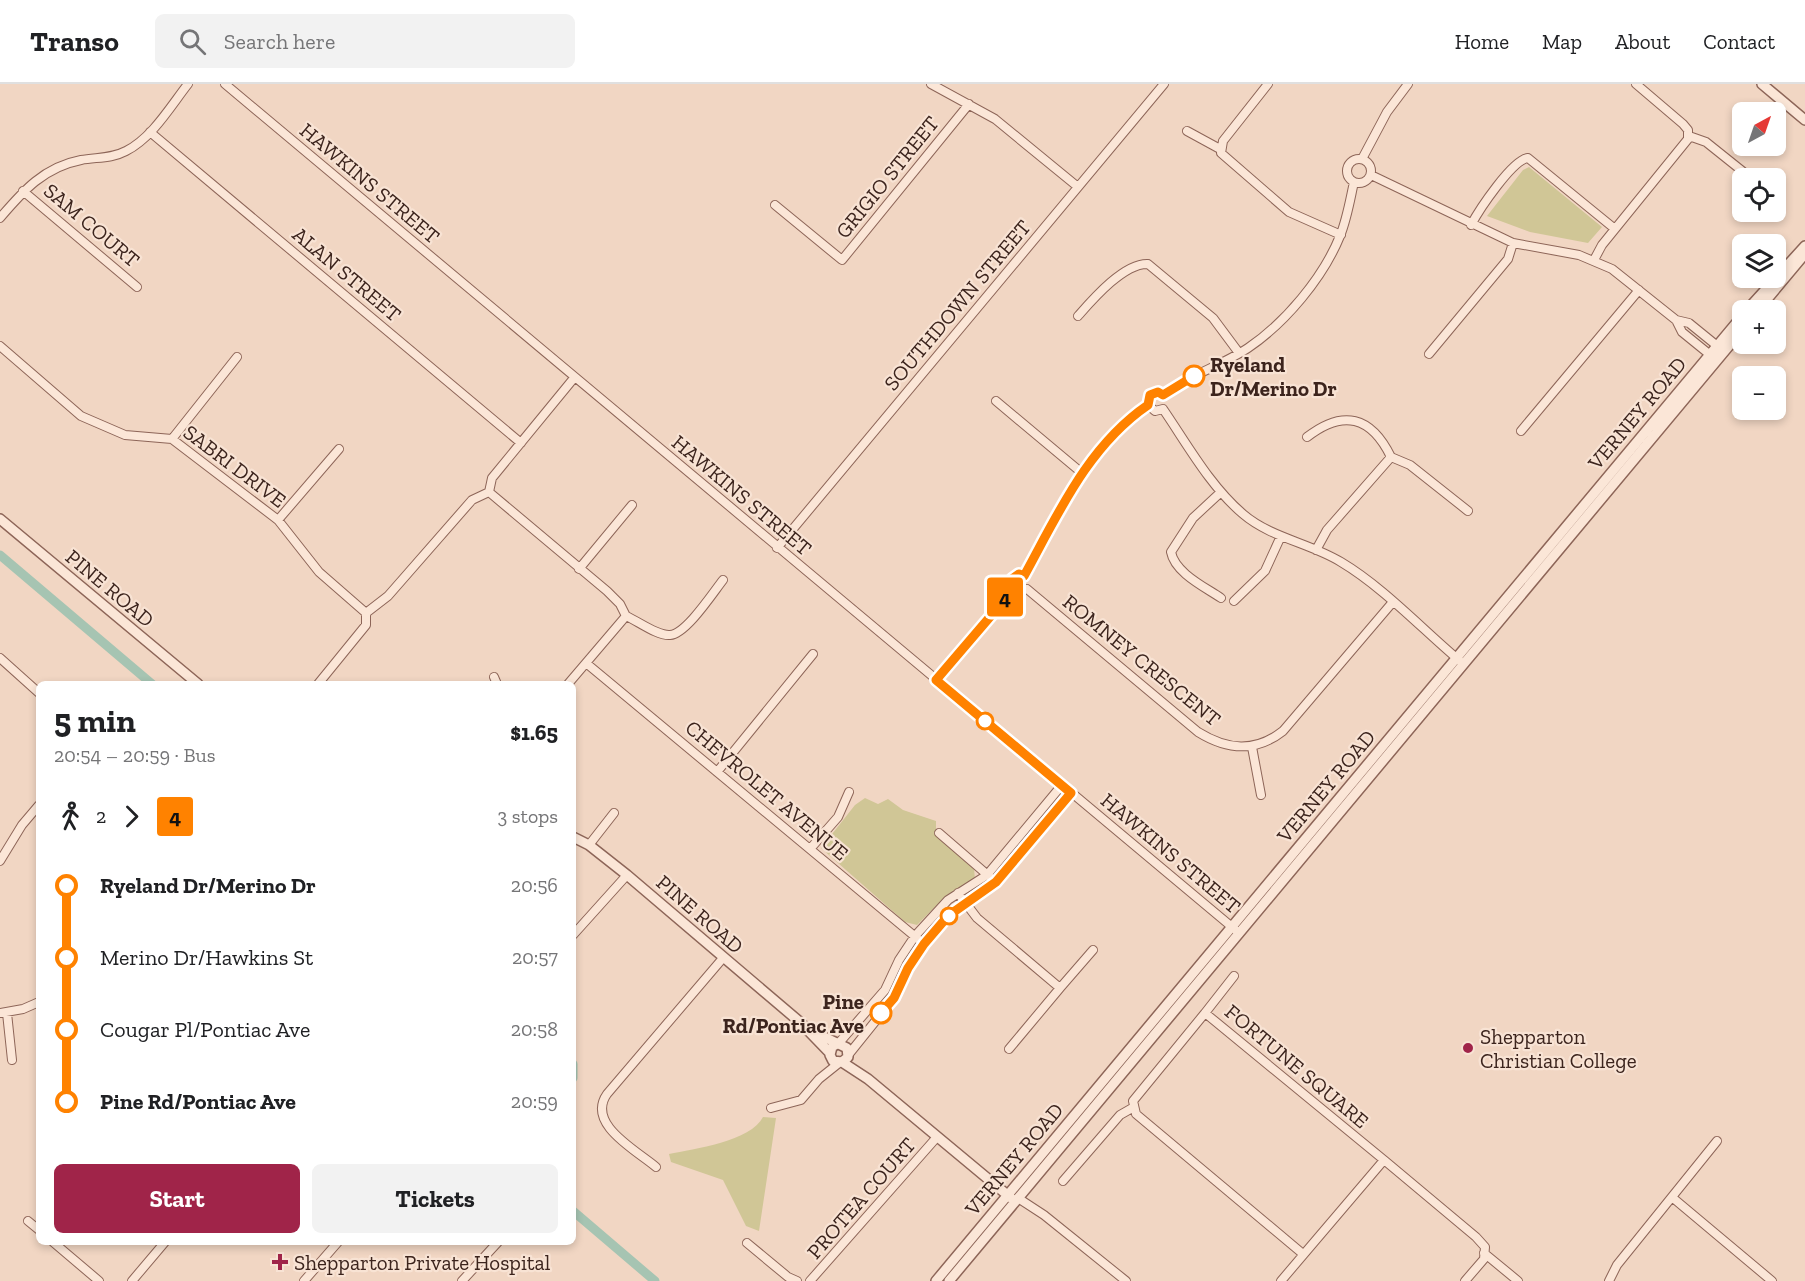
<!DOCTYPE html>
<html lang="en">
<head>
<meta charset="utf-8">
<style>
	body { margin:0; font-family:"Zilla Slab",serif; background:#f2f2f2; color:#202124; height:100vh; display:flex; flex-direction:column; font-size:22px; white-space:nowrap }
	* { box-sizing:border-box; margin:0 }
	p { font-size:20px; color:#757577 }
	.icon { flex:none; width:33px; height:33px; fill:none; stroke:currentColor; stroke-width:2; stroke-linecap:round; stroke-linejoin:round }
	.map { position:relative; flex:1; overflow:hidden }
	.panel { position:absolute; left:36px; top:597px; width:540px; height:564px; display:flex; flex-direction:column; background:#fff; border-radius:9px; box-shadow:0 3px 9px #0003 }
	.panel>* { flex:none }
	.badge { padding:0 12px; border-radius:4px; font-size:21px; line-height:39px }
	.needle { width:39px; rotate:40deg }
	.controls { position:absolute; left:1732px; top:18px; display:grid; gap:12px }
	.controls a { display:grid; place-items:center; width:54px; height:54px; border-radius:9px; background:#fff; box-shadow:0 3px 9px #0003; font-size:30px }
	.map>.badge { position:absolute; translate:-50% -50%; box-shadow:0 0 0 3px #fff }
	.legs { display:flex; align-items:center; gap:9px; height:66px; padding:0 18px; font-size:20px }
	.legs p { margin-inline-start:auto }
	.headline { display:flex; align-items:center; justify-content:space-between; height:102px; padding:0 18px }
	h1 { font-size:33px; font-weight:700; line-height:45px }
	.cta { display:flex; gap:12px; margin-top:auto; padding:12px 18px }
	.cta a { flex:1; height:69px; border-radius:9px; background:#a02449; color:#fff; font-size:24px; font-weight:700; line-height:69px; text-align:center }
	.cta a+a { background:#f2f2f2; color:#202124 }
	ul { padding:0 18px; list-style:none }
	li { display:flex; align-items:center; gap:21px; height:72px; font-size:22px }
	li i { display:grid; place-items:center; width:9px; height:100%; margin:0 8px; background:currentColor }
	li i::after { content:''; width:15px; height:15px; margin:-8px; border:4px solid; border-radius:50%; background:#fff }
	li p { margin-inline-start:auto }
	li:first-child i { background:linear-gradient(#0000 50%,currentColor 0) }
	li:last-child i { background:linear-gradient(currentColor 50%,#0000 0) }
	header { display:flex; align-items:center; gap:36px; box-sizing:border-box; height:84px; padding:0 30px; background:#fff; border-bottom:2px solid #e0e0e0 }
	header strong { font-size:28px }
	nav { display:flex; gap:33px; margin-inline-start:auto; font-size:21px }
	.search { width:420px; height:54px; background:#f2f2f2; display:flex; align-items:center; gap:15px; box-sizing:border-box; padding:0 21px; border-radius:9px; color:#757577; font-size:22px }
	.map>svg:first-child { display:block }
	.green { fill:#d0c696 }
	.lines { fill:none; stroke-linecap:round; stroke-linejoin:round }
	.canal { stroke:#a6c4b2; stroke-width:9 }
	.minor-casing { stroke:#8d6558; stroke-width:10 }
	.tertiary-casing { stroke:#8d6558; stroke-width:12 }
	.minor { stroke:#fbe6d7; stroke-width:8 }
	.tertiary { stroke:#fbe6d7; stroke-width:9 }
	.line-1-casing { stroke:#fff; stroke-width:14 }
	.line-1 { stroke:#ff8200; stroke-width:9 }
	.stop-1-dot { fill:#fff; stroke:#ff8200; stroke-width:3 }
	.poi-dot { fill:#a02449; stroke:#f8e3d4; stroke-width:2 }
	.labels { text-anchor:middle; dominant-baseline:central; stroke-width:4.5; stroke-linejoin:round; paint-order:stroke }
	.street-label { font-size:21px; fill:#3c241d; stroke:#f8e3d4 }
	.stop-label { font-size:21px; font-weight:bold; fill:#3c241d; stroke:#f8e3d4; text-anchor:start }
	.poi-label { font-size:21px; fill:#3c241d; stroke:#f8e3d4; text-anchor:start }
</style>
</head>
<body>
<header>
<strong>Transo</strong>
<div class="search"><svg class="icon" aria-label="search" viewBox="0 0 24 24"><circle cx="10" cy="10" r="6"/><path d="M15 15l6 6"/></svg>Search here</div>
<nav><a>Home</a><a>Map</a><a>About</a><a>Contact</a></nav>
</header>
<div class="map">
<svg width="1805" height="1197" viewBox="0 0 1805 1197">
	<rect width="100%" height="100%" fill="#f1d6c3"/>
	<!-- green -->
	<path class="green" d="M1529,83L1602,143L1588,159L1530,148L1487,132L1523,86Z
		M865,714L878,720L888,715L903,726L936,737V752L974,784L975,796L946,812L917,841L905,838L821,764L855,721Z
		M763,1033L776,1034L759,1147L746,1142L723,1096L671,1078L669,1070C694,1065 751,1057 763,1033Z"/>
	<g class="lines">
		<!-- canal -->
		<path class="canal" d="M0,471L152,600
			M573,980V994
			M573,1127L655,1197"/>
		<!-- minor casing -->
		<g class="minor-casing">
			<path id="minor" d="M225,0L1238,848
				M931,0L995,35L1078,103
				M1268,0L1223,57L1221,69L1289,128L1341,151
				M1187,47L1220,65
				M150,48L521,359
				M1689,52L1706,58L1751,94
				M1347 87a12 12 0 1 1 24 0a12 12 0 1 1-24 0Z
				M1362,75L1387,28L1408,0
				M1371,91L1513,159L1579,171L1612,185L1676,236L1682,248L1714,274
				M23,107L137,203
				M775,121L842,176L969,20
				M0,134C23,107 44,83 81,76C96,73 111,75 126,67C152,54 170,23 188,0
				M1471,141C1479,126 1512,76 1528,74L1615,145
				M1594,176L1602,161L1688,55V46L1683,40L1636,0
				M1078,232C1093,215 1124,179 1148,180L1213,234L1239,269
				M1676,236L1689,239L1721,265
				M0,262L81,332L125,351L172,355L278,436L319,488L366,529
				M1429,270L1508,175L1513,159
				M1163,311C1189,291 1221,282 1248,264C1285,239 1323,194 1340,152C1347,135 1350,116 1354,98
				M996,317L1082,389
				M1148,321L1150,311L1155,308L1163,311
				M1148,321L1155,327L1163,325
				M1163,325C1187,360 1210,402 1243,430C1271,454 1310,459 1341,478C1383,503 1422,545 1460,577
				M1521,347L1639,206
				M1307,353C1343,325 1371,332 1391,373
				M172,355L237,273
				M489,408L607,507L620,520L626,532L568,600
				M1221,408L1193,434L1171,468C1175,489 1205,503 1221,514
				M278,436L339,365
				M777,464L1164,0
				M1316,466L1327,446L1391,373L1410,381L1468,427
				M579,485L632,421
				M1024,492C1058,430 1088,362 1148,321
				M1027,505L1198,648C1227,666 1255,669 1283,647L1392,519
				M1013,506L1012,495L1019,490L1024,492
				M1234,517L1265,487L1281,452
				M626,532C638,537 657,552 670,551C686,550 712,510 723,496
				M0,574L39,609
				M586,579L924,860
				M494,593L497,600
				M936,596L1013,506
				M318,600L366,541V529L388,512L472,416L489,408L492,394L574,294
				M1252,663L1261,711
				M717,688L813,570
				M939,749L990,793
				M589,761L614,729
				M810,765L838,733L849,708
				M0,777L22,741L39,721
				M958,809L977,834L1060,904L1093,866
				M573,851L627,791
				M0,929L23,925L39,918
				M7,929L12,976
				M1205,929L1234,892
				M838,960L885,906L899,876L915,852L948,816L987,791L1062,701
				M1009,965L1060,904
				M849,970L894,914L908,884L924,860L949,832L996,798L1072,709
				M771,1024L801,1016L819,995L839,979
				M656,1083C636,1066 586,1040 607,1010L723,874
				M1063,1097L1120,1031L1134,1023
				M1018,1114L1044,1131L1126,1197
				M1673,1114L1772,1197
				M28,1137L39,1146
				M53,1158L99,1197
				M747,1159L788,1193L797,1197
				M1484,1169L1518,1197
				M1303,1170L1136,1030L1133,1017L1205,929L1384,1076
				M132,1197L165,1158
				M304,1197L338,1158
				M462,1197L498,1158
				M810,1197L937,1053
				M1281,1197L1384,1076L1476,1153L1485,1163L1484,1175L1465,1197
				M1609,1197L1617,1181L1717,1057"/>
		</g>
		<!-- tertiary casing -->
		<g class="tertiary-casing">
			<path id="tertiary" d="M1762,0L1805,36
				M1747,226L1805,162
				M1758,226L1803,172
				M0,435L198,600
				M573,753L589,761L627,791L801,939L830,969
				M818,950L847,964L848,973L842,978L833,977L830,971L832,963L837,960
				M842,978L868,995L1011,1114
				M936,1197L1743,231
				M949,1197L1743,245"/>
		</g>
		<!-- minor -->
		<use href="#minor" class="minor"/>
		<!-- tertiary -->
		<use href="#tertiary" class="tertiary"/>
	</g>
	<g class="lines">
		<!-- line-1 casing -->
		<g class="line-1-casing">
			<path id="line-1" d="M881,929L894,914L908,884L924,860L948,832L996,798L1071,709L936,596L1013,506L1012,495L1019,490L1024,492C1058,430 1088,362 1148,321L1150,311L1158,308L1163,311L1194,292"/>
		</g>
		<!-- line-1 -->
		<use href="#line-1" class="line-1"/>
	</g>
	<!-- markers -->
	<g class="stop-1-dot">
		<circle cx="1194" cy="292" r="10"/>
		<circle cx="985" cy="637" r="8"/>
		<circle cx="949" cy="832" r="8"/>
		<circle cx="881" cy="929" r="10"/>
	</g>
	<g class="poi-dot">
		<circle cx="1468" cy="964" r="6"/>
		<path d="M277 1169h6v6h6v6h-6v6h-6v-6h-6v-6h6z"/>
	</g>
	<g class="labels">
		<!-- street labels -->
		<g class="street-label">
			<text transform="translate(887 93) rotate(-51)">GRIGIO STREET</text>
			<text transform="translate(370 99) rotate(40)">HAWKINS STREET</text>
			<text transform="translate(92 141) rotate(40)">SAM COURT</text>
			<text transform="translate(347 190) rotate(40)">ALAN STREET</text>
			<text transform="translate(957 221) rotate(-50)">SOUTHDOWN STREET</text>
			<text transform="translate(1637 329) rotate(-50)">VERNEY ROAD</text>
			<text transform="translate(235 382) rotate(37)">SABRI DRIVE</text>
			<text transform="translate(742 411) rotate(40)">HAWKINS STREET</text>
			<text transform="translate(110 504) rotate(40)">PINE ROAD</text>
			<text transform="translate(1142 576) rotate(39)">ROMNEY CRESCENT</text>
			<text transform="translate(1326 702) rotate(-50)">VERNEY ROAD</text>
			<text transform="translate(767 706) rotate(40)">CHEVROLET AVENUE</text>
			<text transform="translate(1171 769) rotate(40)">HAWKINS STREET</text>
			<text transform="translate(700 830) rotate(41)">PINE ROAD</text>
			<text transform="translate(1297 982) rotate(40)">FORTUNE SQUARE</text>
			<text transform="translate(1014 1075) rotate(-50)">VERNEY ROAD</text>
			<text transform="translate(861 1114) rotate(-49)">PROTEA COURT</text>
		</g>
		<!-- stop labels -->
		<g class="stop-label">
			<text x="1210" y="280">Ryeland<tspan x="1210" dy="24">Dr/Merino Dr</tspan></text>
			<text x="864" y="917" text-anchor="end">Pine<tspan x="864" dy="24">Rd/Pontiac Ave</tspan></text>
		</g>
		<!-- poi labels -->
		<g class="poi-label">
			<text x="1480" y="952">Shepparton<tspan x="1480" dy="24">Christian College</tspan></text>
			<text x="294" y="1178">Shepparton Private Hospital</text>
		</g>
	</g>
</svg>
<div class="controls">
<a><svg class="needle" viewBox="-14 -14 28 28"><path d="M0-13l5 13h-10z" fill="#e53935"/><path d="M0 13l5-13h-10z" fill="#757577"/></svg></a>
<a><svg class="icon" aria-label="locate" viewBox="0 0 24 24"><circle cx="12" cy="12" r="6"/><path d="M12 2v4M12 18v4M2 12h4M18 12h4"/></svg></a>
<a><svg class="icon" aria-label="layers" viewBox="0 0 24 24"><path d="M12 4l9 5-9 5-9-5zM3 14l9 5 9-5"/></svg></a>
<a>+</a>
<a>−</a>
</div>
<b class="badge" style="left:1005px;top:513px;background:#ff8200;color:#111">4</b>
<section class="panel">
<div class="headline"><div><h1>5 min</h1><p>20:54 – 20:59 · Bus</p></div><b>$1.65</b></div>
<div class="legs"><svg class="icon" aria-label="walk" viewBox="0 0 24 24"><circle cx="13" cy="4" r="2"/><path d="M13 8l-2 6 4 7M11 14l-3 7M7 12l3-4h3l4 4"/></svg>2<svg class="icon" aria-label="forward" viewBox="0 0 24 24"><path d="M9 5l7 7-7 7"/></svg><b class="badge" style="background:#ff8200;color:#111">4</b><p>3 stops</p></div>
<ul>
<li><i style="color:#ff8200"></i><b>Ryeland Dr/Merino Dr</b><p>20:56</p></li>
<li><i style="color:#ff8200"></i><span>Merino Dr/Hawkins St</span><p>20:57</p></li>
<li><i style="color:#ff8200"></i><span>Cougar Pl/Pontiac Ave</span><p>20:58</p></li>
<li><i style="color:#ff8200"></i><b>Pine Rd/Pontiac Ave</b><p>20:59</p></li>
</ul>
<div class="cta"><a>Start</a><a>Tickets</a></div>
</section>
</div>
</body>
</html>
